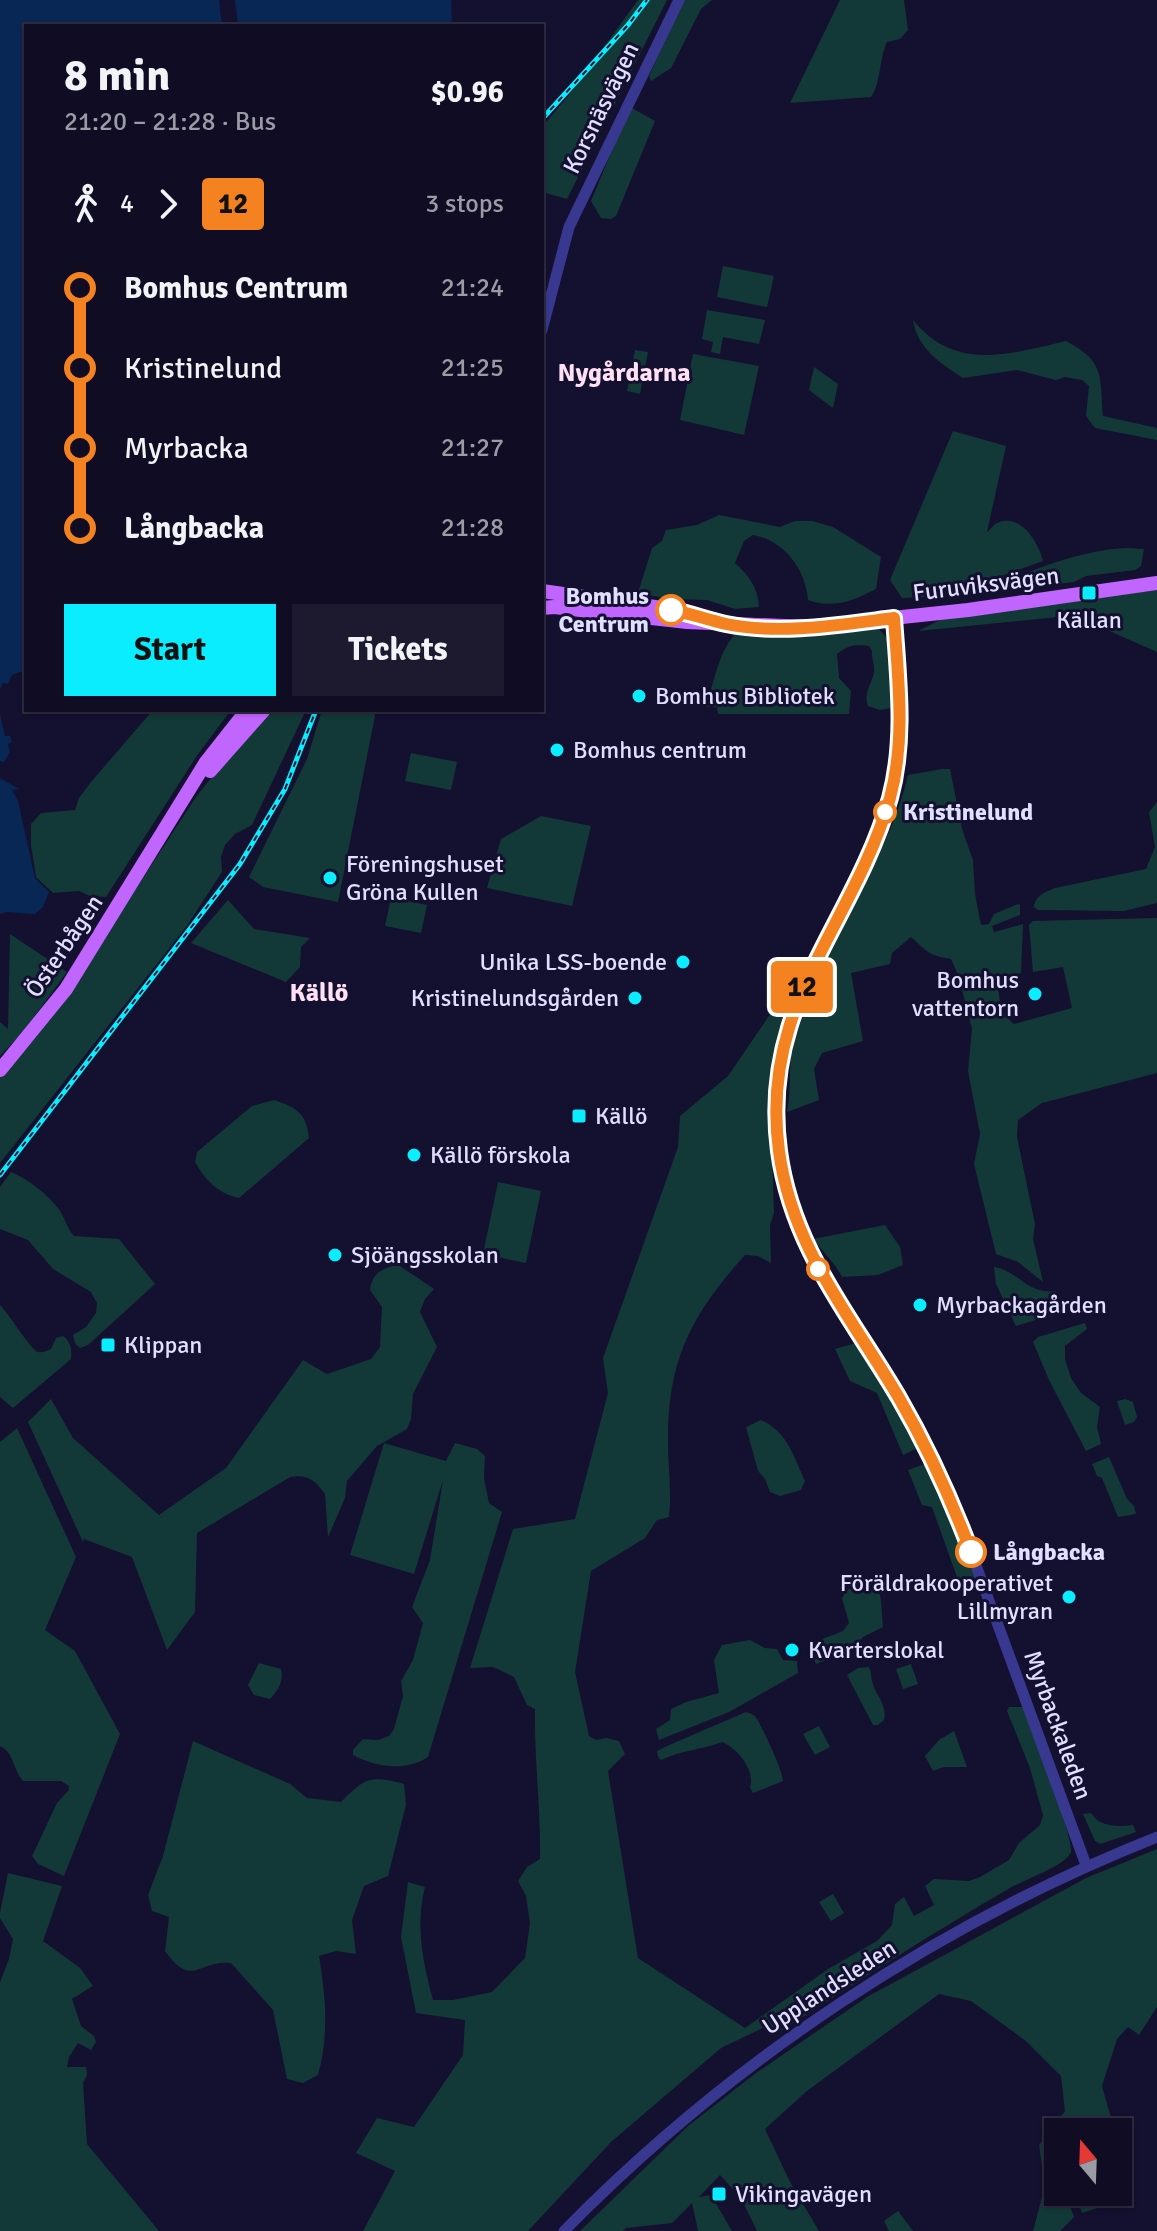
<!DOCTYPE html>
<html lang="en">
<head>
<meta charset="utf-8">
<style>
	body { margin:0; font-family:Signika,sans-serif; background:#1d1a30; color:#f1f3f6; height:100vh; display:flex; flex-direction:column; font-size:30px; white-space:nowrap }
	* { box-sizing:border-box; margin:0 }
	p { font-size:26px; color:#9b9ba6 }
	.icon { flex:none; width:44px; height:44px; fill:none; stroke:currentColor; stroke-width:2; stroke-linecap:round; stroke-linejoin:round }
	.map { position:relative; flex:1; overflow:hidden }
	.side { position:absolute; left:24px; top:24px; width:520px; height:688px; display:flex; flex-direction:column; background:#0f0c23; border-radius:0px; box-shadow:0 2px 6px #0004,0 0 0 2px #2f2c41 }
	.side>* { flex:none }
	.badge { padding:0 16px; border-radius:6px; font-size:28px; line-height:52px }
	.needle { width:52px; rotate:341deg }
	.tools { position:absolute; left:1044px; top:2118px; display:grid; gap:16px }
	.tools a { display:grid; place-items:center; width:88px; height:88px; border-radius:0px; background:#0f0c23; box-shadow:0 2px 6px #0004,0 0 0 2px #2f2c41; font-size:40px }
	.map>.badge { position:absolute; translate:-50% -50%; box-shadow:0 0 0 4px #fff }
	.legs { display:flex; align-items:center; gap:12px; height:88px; padding:0 40px; font-size:26px }
	.legs p { margin-inline-start:auto }
	.head { display:flex; align-items:center; justify-content:space-between; height:136px; padding:0 40px }
	h1 { font-size:44px; font-weight:700; line-height:60px }
	.button { display:flex; gap:16px; margin-top:auto; padding:16px 40px }
	.button a { flex:1; height:92px; border-radius:0px; background:#0aedff; color:#111; font-size:32px; font-weight:700; line-height:92px; text-align:center }
	.button a+a { background:#1d1a30; color:#f1f3f6 }
	ul { padding:0 40px; list-style:none }
	li { display:flex; align-items:center; gap:28px; height:80px; font-size:30px }
	li i { display:grid; place-items:center; width:12px; height:100%; margin:0 10px; background:currentColor }
	li i::after { content:''; width:20px; height:20px; margin:-10px; border:6px solid; border-radius:50%; background:#0f0c23 }
	li p { margin-inline-start:auto }
	li:first-child i { background:linear-gradient(#0000 50%,currentColor 0) }
	li:last-child i { background:linear-gradient(currentColor 50%,#0000 0) }
	.map>svg:first-child { display:block }
	.green { fill:#123937 }
	.water { fill:#092754 }
	.lines { fill:none; stroke-linecap:round; stroke-linejoin:round }
	.minor { stroke:#383891; stroke-width:11 }
	.major { stroke:#c165ff; stroke-width:14 }
	.rail-casing { stroke:#0aedff; stroke-width:5 }
	.rail { stroke:#14102f; stroke-width:2; stroke-dasharray:6; stroke-linecap:butt }
	.line-1-casing { stroke:#fff; stroke-width:18 }
	.line-1 { stroke:#f58220; stroke-width:12 }
	.poi-dot { fill:#0aedff; stroke:#14102f; stroke-width:3 }
	.stop-1-dot { fill:#fff; stroke:#f58220; stroke-width:4 }
	.labels { text-anchor:middle; dominant-baseline:central; stroke-width:6; stroke-linejoin:round; paint-order:stroke }
	.street-label { font-size:24px; fill:#e1deff; stroke:#14102f }
	.stop-label { font-size:24px; font-weight:bold; fill:#e1deff; stroke:#14102f; text-anchor:start }
	.poi-label { font-size:24px; fill:#e1deff; stroke:#14102f; text-anchor:start }
	.neighbourhood-label { font-size:26px; font-weight:bold; fill:#ffe0f4; stroke:#14102f }
</style>
</head>
<body>
<div class="map">
<svg width="1157" height="2231" viewBox="0 0 1157 2231">
	<rect width="100%" height="100%" fill="#14102f"/>
	<!-- green -->
	<path class="green" d="M638,0H667L567,199L542,192V127L569,95Z
		M683,0H712L701,9L671,68L651,81L649,76Z
		M840,0H904L908,30L900,39L887,42C879,59 881,84 871,97L790,103Z
		M630,107L655,121L616,216L611,219L601,218L591,201Z
		M723,266L774,276L767,307L717,297Z
		M707,310L765,320L759,344L723,337L720,354L711,352L713,342L702,339Z
		M913,320C955,372 1010,354 1066,341C1105,362 1100,375 1103,416L1157,428V440L1095,428L1086,416L1089,386L1082,380L1065,377L1056,380L1017,370L963,378C940,363 917,348 913,320Z
		M635,350L648,352L640,394L627,391Z
		M693,354L759,366L744,435L680,420Z
		M814,367L838,384L833,408L809,390Z
		M953,431L1006,446L987,532C991,529 993,525 997,523C1020,512 1039,543 1043,561L945,596L902,598L890,580Z
		M719,515L780,527L795,521H812L833,527L881,557L876,589C853,601 833,609 808,600C806,570 784,540 753,535L744,541L735,563C749,576 758,587 759,607L735,609L707,600L670,599L638,593L652,548L662,541L666,530L697,525Z
		M1125,548L1144,549L1141,566L1135,570L1086,576L1074,582L974,594C1022,575 1072,551 1125,548Z
		M1157,589V652L1105,629L1059,617L918,631L946,617Z
		M854,628L879,629L888,639L891,649L896,702L891,708L880,710L868,706C863,693 872,684 874,672C875,665 871,658 872,651L869,646C855,644 848,645 837,654L839,678L851,691L849,714H718L717,707H706C714,682 719,649 738,631H834Z
		M153,710H231L198,754L106,897L90,896L79,891L53,893L36,877L31,845V824L41,813L75,810L79,798L91,782Z
		M275,710H306L252,825L235,834L225,845L221,857L222,872L186,927L0,1163V1074L124,907L196,797L234,749Z
		M322,710H374L375,716L338,902L263,887L249,877L307,759Z
		M411,753L457,762L451,790L405,781Z
		M942,769H950L962,829L973,860L975,894L981,925L989,924L994,914L1018,904L1020,905V915L992,926L994,932L1023,924L1021,973L997,979C999,995 999,1013 1014,1024L1072,1008L1063,967L1033,972L1029,925L1033,921L1157,918V1073L1042,1103L1018,1120L1017,1137L1035,1224L1033,1239L1043,1282L1018,1262L996,1254L974,1164L980,1134L968,1071L972,1029L959,977L951,959C927,955 927,951 911,937L892,953L890,964L851,973L863,1041L822,1053L814,1069L819,1100L787,1112C791,1094 789,1076 791,1057C793,1036 807,995 815,975C845,908 892,847 908,775Z
		M1157,802V903L1124,911L1038,910L1034,907C1035,895 1046,892 1055,888L1146,869L1155,847L1149,812Z
		M541,816L591,826L572,906L487,888L501,839Z
		M391,898L427,905L421,933L385,926Z
		M228,900L254,929L310,938L301,947L300,967L286,982L191,943Z
		M10,934L67,972L22,1033L0,1056V1022L8,1029Z
		M788,988L770,1086L774,1213L770,1225L771,1263L758,1256L745,1255C691,1315 667,1361 668,1443C668,1468 672,1492 669,1517L657,1520L645,1538L591,1571L575,1672L589,1736L596,1740L606,1738L619,1741L625,1754L608,1771L638,1958L745,2028L828,1969L877,1941L892,1925L895,1904L904,1897L914,1916L934,1905L925,1886L934,1879L969,1881L980,1877L1009,1860L1019,1843L1040,1825L1043,1815L1030,1768L1007,1711L1009,1707H1023C1031,1728 1074,1838 1071,1852C1067,1865 1024,1880 1010,1888C932,1933 857,1982 781,2031L773,2034L763,2028L721,2048L611,2142L528,2231H363L395,2171L356,2153L377,2118L414,2127L463,2055L465,2020L416,2013L401,1937L408,1882L425,1887C415,1925 423,1963 433,2000H453L492,1992L525,1958L530,1923L526,1896L518,1881L527,1867L540,1859C541,1809 534,1759 535,1709L527,1705L514,1677L493,1667L470,1668L513,1529L575,1519L608,1393L603,1358L678,1147L680,1116L728,1076Z
		M274,1100C296,1107 307,1114 309,1138L239,1198C219,1194 205,1180 195,1162L197,1152L252,1106Z
		M11,1172C28,1179 47,1194 58,1208C65,1217 66,1227 74,1236L119,1239L155,1284L88,1345L80,1348L75,1343L73,1335L86,1327L96,1313L97,1303L91,1292L53,1269L28,1240L0,1229V1187Z
		M498,1182L541,1191L526,1263L483,1254Z
		M885,1225L900,1247L903,1265L878,1275L842,1277C835,1263 823,1252 813,1239Z
		M393,1266H400L434,1289L425,1299L420,1312L437,1347L413,1394L411,1419L407,1429L377,1446L347,1481L345,1498L328,1537L325,1494C315,1480 307,1474 290,1477L197,1533L195,1612L167,1650L132,1557L84,1539L83,1542L28,1422L51,1399L73,1438L159,1515L226,1468L303,1360L327,1374L371,1359L380,1347L382,1307L370,1290C372,1275 379,1270 393,1266Z
		M994,1267C1019,1271 1027,1295 1056,1291L1061,1312L1016,1326L996,1284Z
		M0,1305C9,1314 31,1350 38,1352C42,1353 46,1351 51,1349L56,1338L63,1336C71,1342 72,1349 71,1359L13,1408L0,1397Z
		M1085,1323L1087,1329L1065,1346V1359L1071,1378L1081,1393L1100,1407L1097,1427L1101,1444L1086,1451L1049,1380L1033,1342L1038,1337Z
		M856,1343L895,1398L920,1447L903,1455L877,1393L850,1381L835,1349Z
		M1125,1399L1133,1402L1137,1417L1134,1422L1125,1425L1117,1401Z
		M761,1420C787,1431 794,1457 805,1481L801,1490L780,1496L770,1492L765,1479L758,1471L746,1427Z
		M17,1428L76,1557L45,1630L75,1651L120,1734L64,1876L38,1864L32,1856L57,1803L69,1790V1786L61,1781H23C13,1770 14,1752 0,1746V1442Z
		M384,1443L446,1461L455,1443L477,1449L485,1456L484,1478L489,1503L502,1512L428,1757C406,1772 375,1767 353,1755V1750L363,1739L378,1740L389,1736L394,1729L403,1696L401,1681L413,1660L423,1623L412,1607L430,1560L443,1480L414,1574L350,1555Z
		M1109,1457L1127,1499L1134,1506L1136,1514L1118,1517L1102,1478L1097,1476L1092,1464Z
		M930,1462L979,1587L963,1594L932,1507L922,1505L908,1470Z
		M869,1583L876,1584C883,1598 881,1611 883,1627L863,1637L849,1651L816,1664L811,1654L812,1643L843,1631L849,1623L842,1598L847,1590Z
		M750,1640L765,1648L777,1649L783,1660L797,1661L798,1673L729,1712L659,1740L656,1729L670,1720L671,1709L686,1702L719,1693L714,1660L722,1645Z
		M259,1663L281,1669C284,1681 278,1691 270,1699L254,1695L248,1685Z
		M911,1664L918,1684L903,1689L896,1669Z
		M869,1667C871,1672 871,1676 872,1681C875,1695 888,1705 884,1720L878,1725H873L847,1675L858,1668Z
		M746,1712C752,1714 753,1714 757,1719C763,1729 783,1771 783,1781L753,1793C747,1781 751,1793 751,1780C751,1765 735,1747 722,1742C701,1750 682,1750 661,1760L658,1757L657,1751L667,1746Z
		M819,1726L830,1747L815,1755L803,1734Z
		M954,1731L967,1767H944L933,1771L925,1756L939,1740Z
		M193,1741L290,1784L307,1798L341,1802C365,1778 370,1775 404,1784L406,1805L388,1876L364,1886L352,1920L356,1954L336,1951L319,1956C326,1997 329,2035 318,2075L303,2083L287,2079L273,2010L231,1963C197,1960 193,1989 165,1951L169,1917L152,1911L148,1895L163,1856Z
		M1091,1813C1099,1827 1118,1827 1133,1825L1136,1832L1100,1844L1095,1841L1083,1814Z
		M1157,1849V2007L1139,2035L1128,2027L1117,2039L1102,2086L1115,2132H1058V2192H1065L1074,2217L1060,2231H1033L1045,2186L1039,2145L1065,2111L1061,2076L1026,2041L971,2001L939,1994L807,2091L765,2129L790,2182L819,2231H757L741,2198L720,2175L699,2197L711,2195L732,2231H698L692,2203L672,2223L626,2228L623,2231H580L688,2126L756,2073L867,1997L1086,1878Z
		M8,1873L62,1886L43,1941L80,1968L93,1986L72,1999L81,2026L94,2036L96,2042L91,2050L78,2043L69,2057L67,2067H86L87,2075L83,2083L87,2144L159,2231H0V1982L9,1959L13,1939L0,1918V1913Z
		M833,1894L844,1913L831,1921L819,1902Z
		M1118,2180L1125,2199L1082,2213L1075,2192H1118Z
		M898,2211L913,2231H889L884,2221Z"/>
	<!-- water -->
	<path class="water" d="M0,0H219L222,26H26V670L12,675L8,684L3,683L0,689Z
		M235,0H451L452,23L451,26H238Z
		M0,715L5,736H10L12,742L8,744L10,752L4,762L0,761Z
		M0,778L19,789L12,790L18,801L35,878L49,892L43,907L35,914L7,912L0,914Z"/>
	<g class="lines">
		<!-- minor -->
		<path class="minor" d="M542,330L569,227L679,0
			M894,618C898,678 906,739 890,798C869,870 823,930 797,1000C783,1038 777,1078 777,1118C778,1256 885,1356 940,1475C962,1523 979,1575 998,1625C1027,1705 1057,1785 1086,1865
			M564,2231C731,2061 935,1925 1157,1837"/>
		<!-- major -->
		<path class="major" d="M542,591L662,608L701,617
			M542,608L554,607L687,622L808,627L968,610L1157,583
			M210,771L264,710
			M0,1070L66,989L206,762L247,710"/>
		<!-- rail casing -->
		<g class="rail-casing">
			<path id="rail" d="M542,119L628,25L647,0
				M0,1175L240,864L285,789L316,710"/>
		</g>
		<!-- rail -->
		<use href="#rail" class="rail"/>
	</g>
	<g class="lines">
		<!-- line-1 casing -->
		<g class="line-1-casing">
			<path id="line-1" d="M671,610C690,613 707,620 726,624C780,635 839,625 894,618C898,678 906,739 890,798C853,926 759,1004 779,1151C792,1249 851,1316 899,1398C928,1448 951,1499 971,1552"/>
		</g>
		<!-- line-1 -->
		<use href="#line-1" class="line-1"/>
	</g>
	<!-- markers -->
	<g class="poi-dot">
		<rect x="1081" y="585" width="16" height="16" rx="4"/>
		<circle cx="639" cy="696" r="8"/>
		<circle cx="557" cy="750" r="8"/>
		<circle cx="330" cy="878" r="8"/>
		<circle cx="683" cy="962" r="8"/>
		<circle cx="1035" cy="994" r="8"/>
		<circle cx="635" cy="998" r="8"/>
		<rect x="571" y="1108" width="16" height="16" rx="4"/>
		<circle cx="414" cy="1155" r="8"/>
		<circle cx="335" cy="1255" r="8"/>
		<circle cx="920" cy="1305" r="8"/>
		<rect x="100" y="1337" width="16" height="16" rx="4"/>
		<circle cx="1069" cy="1597" r="8"/>
		<circle cx="792" cy="1650" r="8"/>
		<rect x="711" y="2186" width="16" height="16" rx="4"/>
	</g>
	<g class="stop-1-dot">
		<circle cx="671" cy="610" r="14"/>
		<circle cx="885" cy="812" r="10"/>
		<circle cx="818" cy="1269" r="10"/>
		<circle cx="971" cy="1552" r="14"/>
	</g>
	<g class="labels">
		<!-- street labels -->
		<g class="street-label">
			<text transform="translate(601 108) rotate(-64)">Korsnäsvägen</text>
			<text transform="translate(986 584) rotate(-7)">Furuviksvägen</text>
			<text transform="translate(64 946) rotate(-56)">Österbågen</text>
			<text transform="translate(1058 1725) rotate(70)">Myrbackaleden</text>
			<text transform="translate(829 1987) rotate(-33)">Upplandsleden</text>
		</g>
		<!-- stop labels -->
		<g class="stop-label">
			<text x="649" y="596" text-anchor="end">Bomhus<tspan x="649" dy="28">Centrum</tspan></text>
			<text x="903" y="812">Kristinelund</text>
			<text x="993" y="1552">Långbacka</text>
		</g>
		<!-- poi labels -->
		<g class="poi-label">
			<text x="1089" y="620" text-anchor="middle">Källan</text>
			<text x="655" y="696">Bomhus Bibliotek</text>
			<text x="573" y="750">Bomhus centrum</text>
			<text x="346" y="864">Föreningshuset<tspan x="346" dy="28">Gröna Kullen</tspan></text>
			<text x="667" y="962" text-anchor="end">Unika LSS-boende</text>
			<text x="1019" y="980" text-anchor="end">Bomhus<tspan x="1019" dy="28">vattentorn</tspan></text>
			<text x="619" y="998" text-anchor="end">Kristinelundsgården</text>
			<text x="595" y="1116">Källö</text>
			<text x="430" y="1155">Källö förskola</text>
			<text x="351" y="1255">Sjöängsskolan</text>
			<text x="936" y="1305">Myrbackagården</text>
			<text x="124" y="1345">Klippan</text>
			<text x="1053" y="1583" text-anchor="end">Föräldrakooperativet<tspan x="1053" dy="28">Lillmyran</tspan></text>
			<text x="808" y="1650">Kvarterslokal</text>
			<text x="735" y="2194">Vikingavägen</text>
		</g>
		<!-- neighbourhood labels -->
		<g class="neighbourhood-label">
			<text x="624" y="373">Nygårdarna</text>
			<text x="319" y="993">Källö</text>
		</g>
	</g>
</svg>
<div class="tools">
<a><svg class="needle" viewBox="-14 -14 28 28"><path d="M0-13l5 13h-10z" fill="#e53935"/><path d="M0 13l5-13h-10z" fill="#9b9ba6"/></svg></a>
</div>
<b class="badge" style="left:802px;top:987px;background:#f58220;color:#111">12</b>
<section class="side">
<div class="head"><div><h1>8 min</h1><p>21:20 – 21:28 · Bus</p></div><b>$0.96</b></div>
<div class="legs"><svg class="icon" aria-label="walk" viewBox="0 0 24 24"><circle cx="13" cy="4" r="2"/><path d="M13 8l-2 6 4 7M11 14l-3 7M7 12l3-4h3l4 4"/></svg>4<svg class="icon" aria-label="forward" viewBox="0 0 24 24"><path d="M9 5l7 7-7 7"/></svg><b class="badge" style="background:#f58220;color:#111">12</b><p>3 stops</p></div>
<ul>
<li><i style="color:#f58220"></i><b>Bomhus Centrum</b><p>21:24</p></li>
<li><i style="color:#f58220"></i><span>Kristinelund</span><p>21:25</p></li>
<li><i style="color:#f58220"></i><span>Myrbacka</span><p>21:27</p></li>
<li><i style="color:#f58220"></i><b>Långbacka</b><p>21:28</p></li>
</ul>
<div class="button"><a>Start</a><a>Tickets</a></div>
</section>
</div>
</body>
</html>
